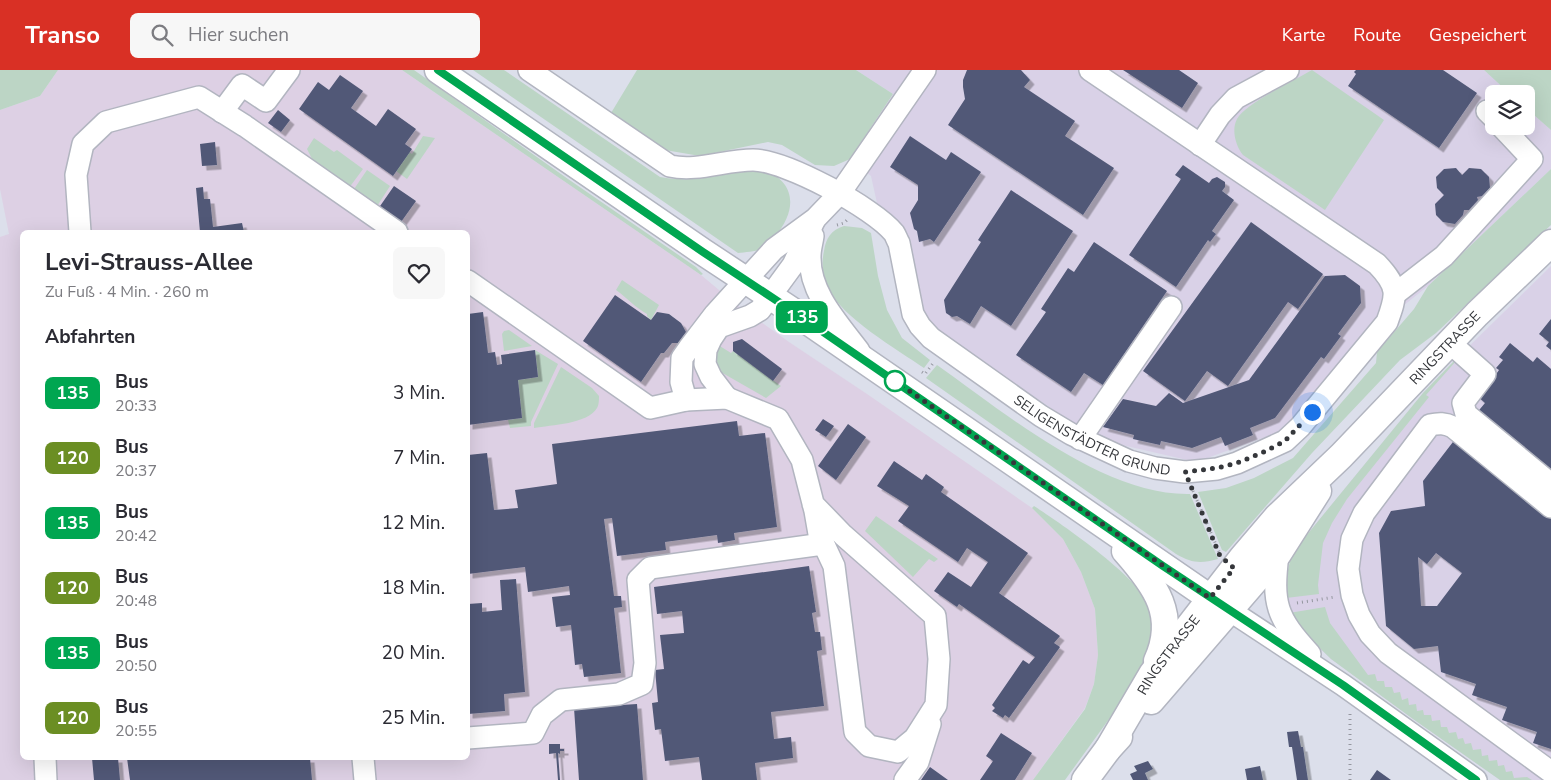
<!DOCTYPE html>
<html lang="de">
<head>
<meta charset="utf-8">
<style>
	body { margin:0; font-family:"Nunito Sans",sans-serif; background:#f7f7f7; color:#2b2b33; height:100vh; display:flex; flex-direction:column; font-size:19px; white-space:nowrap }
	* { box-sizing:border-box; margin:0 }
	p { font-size:16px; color:#7c7c81 }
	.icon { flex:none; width:28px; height:28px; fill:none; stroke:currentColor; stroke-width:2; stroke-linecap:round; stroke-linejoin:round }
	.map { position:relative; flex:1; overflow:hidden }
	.panel { position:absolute; left:20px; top:160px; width:450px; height:530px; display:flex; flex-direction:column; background:#fff; border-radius:8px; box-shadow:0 5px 20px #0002 }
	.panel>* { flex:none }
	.badge { padding:0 10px; border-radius:8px; font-size:18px; line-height:32px }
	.buttons { position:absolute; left:1485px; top:15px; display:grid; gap:10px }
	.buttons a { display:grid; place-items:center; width:50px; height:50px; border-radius:8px; background:#fff; box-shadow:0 5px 20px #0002; font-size:25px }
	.you { position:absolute; width:25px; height:25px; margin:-12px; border:4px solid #fff; border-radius:50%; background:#1a73e8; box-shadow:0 0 0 8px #1a73e833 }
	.map>.badge { position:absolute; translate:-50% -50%; box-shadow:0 0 0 2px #fff }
	h2 { padding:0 25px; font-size:19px; line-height:45px }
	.round { display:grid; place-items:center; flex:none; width:52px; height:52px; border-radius:8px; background:#f7f7f7 }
	.headline { display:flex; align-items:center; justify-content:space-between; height:85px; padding:0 25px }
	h1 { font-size:24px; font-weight:700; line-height:38px }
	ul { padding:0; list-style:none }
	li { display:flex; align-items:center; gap:15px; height:65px; padding:0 25px }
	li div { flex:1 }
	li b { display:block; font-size:19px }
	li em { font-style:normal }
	li .badge { min-width:55px; font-weight:700; text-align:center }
	header { display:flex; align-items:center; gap:30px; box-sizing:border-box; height:70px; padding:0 25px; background:#d93025; color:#fff }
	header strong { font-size:24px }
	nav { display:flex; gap:28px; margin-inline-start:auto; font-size:18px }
	.search { width:350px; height:45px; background:#f7f7f7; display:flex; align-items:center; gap:12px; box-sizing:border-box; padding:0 18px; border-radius:8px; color:#7c7c81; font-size:19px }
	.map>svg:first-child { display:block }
	.commercial { fill:#d9d1e7 }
	.industrial { fill:#ddd0e4; fill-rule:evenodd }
	.green { fill:#bcd5c5 }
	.building { fill:#515977; fill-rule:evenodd; filter:url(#shadow) }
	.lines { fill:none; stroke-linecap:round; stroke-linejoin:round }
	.minor-casing { stroke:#b2b5c0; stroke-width:24 }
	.major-casing { stroke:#b2b5c0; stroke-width:29 }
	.path { stroke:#9597a0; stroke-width:3; stroke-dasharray:1 4; stroke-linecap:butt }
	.minor { stroke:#fff; stroke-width:21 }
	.major { stroke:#fff; stroke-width:26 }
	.line-casing { stroke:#fff; stroke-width:11 }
	.line { stroke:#00a651; stroke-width:8 }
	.walk { stroke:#35373b; stroke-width:5; stroke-dasharray:0 9 }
	.stop-dot { fill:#fff; stroke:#00a651; stroke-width:2.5 }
	.labels { text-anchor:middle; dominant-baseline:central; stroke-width:5; stroke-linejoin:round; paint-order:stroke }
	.street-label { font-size:14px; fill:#35373b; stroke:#e9ecf8 }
</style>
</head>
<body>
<header>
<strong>Transo</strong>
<div class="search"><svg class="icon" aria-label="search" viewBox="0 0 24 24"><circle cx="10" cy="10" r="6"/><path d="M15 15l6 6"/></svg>Hier suchen</div>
<nav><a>Karte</a><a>Route</a><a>Gespeichert</a></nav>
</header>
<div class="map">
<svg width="1551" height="710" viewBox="0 0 1551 710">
	<defs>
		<filter id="shadow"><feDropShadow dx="4.5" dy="4.5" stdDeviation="0" flood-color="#0004"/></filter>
	</defs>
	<rect width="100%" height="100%" fill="#dcdfeb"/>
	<!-- commercial -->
	<path class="commercial" d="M856,0H1484L1510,24H1494V56H1526V38L1551,60V99L1428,216L1378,256L1293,357L1196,392L1122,375L1076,355L934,259L921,242L902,158L877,133L871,106L850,89L893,24Z
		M1551,196V710H1500L1413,649L1331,589L1297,556L1289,543L1286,528L1292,483L1423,323L1454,291Z"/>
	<!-- industrial -->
	<path class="industrial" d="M58,0H402L701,205L737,235L789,272L867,324L1032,438L1063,469L1081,502L1095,539L1098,585L1094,614L1085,638L1033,710H0V167L9,164L0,119V40L40,26ZM22,162H468V688H22Z"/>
	<!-- green -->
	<path class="green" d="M0,0H58L40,26L0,40Z
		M402,0H414L568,109L696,197L703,204L701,205Z
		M473,0H504L660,107C677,110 693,110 710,107C724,105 749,96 763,100C797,111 797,142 775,166C771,170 766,176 761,179C755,182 745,182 738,183Z
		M637,0H856L893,24L850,89L834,96L815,95L782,75L768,72L700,86L665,80L611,43Z
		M1312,0L1384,50L1325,140L1243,85C1236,77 1231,60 1237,49C1245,34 1295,10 1312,0Z
		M1484,0H1551V60L1526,38V24H1510Z
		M423,66L435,68L407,109L396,101L409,82L412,84Z
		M314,68L334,82L337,80L363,99L346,122L315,95L307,79Z
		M1551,99V155L1436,263L1400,290L1312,383L1226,482L1222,480L1198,422L1226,418L1254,408L1293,388L1376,293L1377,282L1414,239L1428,216Z
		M367,100L390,116L374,141L350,125Z
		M844,156L862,158L871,163L878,206L887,240L902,268L930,290L924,298C898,280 841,247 828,218C823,206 821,194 824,181C826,168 831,160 844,156Z
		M622,210L659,235L651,250L647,246V244C636,238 627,228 616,220Z
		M509,260L532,276L504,281L502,264L504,261Z
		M715,273L731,283L733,281L781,316L766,328L719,301L714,290Z
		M535,280L558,294L531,352V356L510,358L508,350L522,348L518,310L538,307Z
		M1457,290L1426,325L1429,327L1347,429L1332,453L1323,473L1318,515L1319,524L1286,528L1285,512L1292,483L1423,323L1454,291Z
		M937,295C1005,343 1104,426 1190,424L1218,489C1200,494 1192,493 1176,484L926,308Z
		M561,297L592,318L599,326C599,329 599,335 597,338C588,354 551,355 534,358V353Z
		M1034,436C1060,453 1152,515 1153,546C1153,556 1154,572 1150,581C1146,591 1140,598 1138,609L1065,710H1033L1085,639L1094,614L1098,585L1095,539L1081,502L1063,469L1032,438Z
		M876,446L938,489L934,492L929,489L913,507L865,461Z
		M1325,537L1330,553L1368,605L1375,604L1377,611H1384L1385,617H1392L1394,623L1400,622L1402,630L1408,628L1409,635L1416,634L1417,641L1423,640L1424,645H1431L1432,651L1440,650L1441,657H1447L1449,663L1456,662L1458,669L1463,668L1465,674L1471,673L1473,680L1481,679L1482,686L1488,685L1489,691L1497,690L1498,696L1504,695L1506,702L1512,701L1514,708L1527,707L1532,710H1500L1413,649L1331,589L1297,556L1289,543Z"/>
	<!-- building -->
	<path class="building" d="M967,0H1021L1030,10L1024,17L1075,51L1065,66L1114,98L1083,145L948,55L965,29L963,17V10Z
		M1123,0H1179L1198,13L1182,38Z
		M1356,0H1443L1477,23L1439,78L1348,16L1356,4L1354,2Z
		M340,5L363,21L351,38L376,56L388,39L416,59L405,74L412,79L393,106L299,39L318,12L329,20Z
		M278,40L290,50L281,62L268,53Z
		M910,66L946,90L951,82L981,102L934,172L930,169L919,172L917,161L914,159L910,143L918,130V115L890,97Z
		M215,72L217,95L202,96L200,74Z
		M1183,95L1209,113L1212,109L1217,107L1225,112V117L1222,121L1234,130L1212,161L1216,164L1210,172L1208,170L1176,217L1129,185L1181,109L1175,105Z
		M1456,98L1462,105L1469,98L1481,99L1489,107L1490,118L1482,126L1477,127L1478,130L1469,140H1464L1463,145L1455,154L1443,152L1436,145L1435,134L1444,125L1437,118L1436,107L1444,99Z
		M394,116L416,131L401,152L391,145L390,147L378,139Z
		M203,117L204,129H210L213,157L242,153L244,162H200L196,118Z
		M1011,120L1073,161L1011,256L981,236L970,254L957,246L952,247L946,243L944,230L981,172L978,170Z
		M1251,152L1323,204L1298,239L1288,232L1228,316L1207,301L1185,331L1143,301Z
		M1094,172L1167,221L1103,315L1084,303L1071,322L1016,285L1046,242L1041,239L1068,198L1074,202Z
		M1345,205L1360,216L1361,233L1338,264L1341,266L1324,289L1321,287L1275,348L1250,358L1253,365L1225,376L1221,367L1192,378L1161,371L1160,375L1133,369L1134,365L1103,357L1123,329L1156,336L1169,323L1183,333L1249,310L1325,206Z
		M615,225L651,250L657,242L669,244L681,253L686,262L678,273H672L664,283H661L641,312L583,271Z
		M483,242L488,283L495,282L497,295L502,294L501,285L535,280L538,307L518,310L522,348L468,355V244Z
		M1551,249V280L1546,276L1549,272L1539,264Z
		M742,269L782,299L773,311L733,281V272Z
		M1510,273L1533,292L1537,287L1551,299V407L1475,345L1485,333L1474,323L1492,310L1499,300L1496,298L1503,290L1499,287Z
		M823,349L834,356L826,367L815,360Z
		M737,351L739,366L765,363L777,457L734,463L735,470L718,473L717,465L665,472L666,480L617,486L612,448L604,449L614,526H621L622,537L614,538L621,603L584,607L582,594L575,595L571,555L556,557L552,527L570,525L569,516L528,522L525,497L468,504V385L487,383L494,440L518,438L515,420L557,414L552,374Z
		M848,354L866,367L836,410L818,396Z
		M1456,368L1551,445V679L1533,673L1537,662L1502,650L1507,637L1472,625L1476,614L1441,602L1438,576L1414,579L1386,556L1379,463L1391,441L1425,436L1423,411ZM1436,483L1462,503L1437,536H1421L1418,487L1427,494Z
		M894,391L922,410L926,404L944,417L941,422L1028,483L999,523L1060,566L1054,573L1060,577L1009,648L1005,645L1003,648L992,641L995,638L992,635L1023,590L1029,594L1035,587L959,534L957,537L934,521L948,502L971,517L988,492L967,478L958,492L898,451L909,436L877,416Z
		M809,496L816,542L812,543L815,562H820L822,580L817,581L824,636L771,642L774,669L791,667L793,688L755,693L757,710H702L699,687L665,691L661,659L655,660L652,633L658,632L655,600L664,599L660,565L684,563L682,541L657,544L654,517Z
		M516,509L525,622L504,624L505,641L468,644V534L482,533V542L502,540L500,510Z
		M637,634L643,710H579L574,638Z
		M1298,661L1301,677H1303L1308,710H1297L1292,677H1289L1287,662Z
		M1001,663L1032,683L1015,710H980L993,691L986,686Z
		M549,674H560V679H564V681H560V684L558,683L560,710H558L556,683L549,684Z
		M92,688H118L120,710H94Z
		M127,688H310L312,710H130Z
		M1148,691L1153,699L1145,703L1148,710H1133L1130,704L1137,701L1134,696Z
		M1260,696L1263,710H1247L1245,699Z
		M930,697L948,710H921Z
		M1377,700L1391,710H1370Z"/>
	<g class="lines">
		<!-- minor casing -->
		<g class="minor-casing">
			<g id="minor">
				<path id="s1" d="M529,0L670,96C697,102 725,90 753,90C785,90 874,138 894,163C896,166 897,170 899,173L913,244L920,256L931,268L1041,346L1071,364L1129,391L1155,398L1185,402L1217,399L1237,393L1285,371L1300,357L1387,252C1397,225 1399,217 1377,194L1090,0"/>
				<path d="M1487,41L1494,48"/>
				<path d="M222,42L242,15L266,31L289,0"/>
				<path d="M1200,75L1220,45L1236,28L1288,0"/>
				<path d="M80,162L76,105L83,74L106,52L199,27L245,56L397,162"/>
				<path d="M813,166C812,173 810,179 810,186C809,223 838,253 859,281"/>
				<path d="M468,211L650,338L686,330L681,312L682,288L689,278L715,244L774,179L815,149L840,123L925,0"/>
				<path d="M1395,224L1444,186L1532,89L1501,56"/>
				<path d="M1449,272L1485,304L1463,333L1466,344L1551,414"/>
				<path d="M727,328L711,307L705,294L706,280L711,269L719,257L750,246L760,240L793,195L814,151"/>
				<path d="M686,330L727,328L778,349L802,390L815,441L819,464L834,496L855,662L869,676L898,682L915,668L936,635L939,589L935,546L843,465L813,434"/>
				<path d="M1080,369L1171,237"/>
				<path d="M1551,437L1453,357C1445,353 1439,353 1430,355L1364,443L1352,469L1348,499L1352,525L1359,545L1370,564L1388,583L1551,702"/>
				<path d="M1278,484C1272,534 1276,547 1310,584"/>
				<path d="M1217,532L1343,615L1476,710"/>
				<path d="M468,668L533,663L542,645L561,630L619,624L642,614L645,593L638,510L650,498L823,474"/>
				<path d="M45,688L46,710"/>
				<path d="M363,688L365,710"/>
				<path d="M905,710L918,692L930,654"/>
			</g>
		</g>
		<!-- major casing -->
		<g class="major-casing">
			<g id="major">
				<path d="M438,0L703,182L797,244L1210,528"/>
				<path d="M1125,481C1155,515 1178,545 1157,591"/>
				<path d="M1151,631L1278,484L1318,421"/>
				<path id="s2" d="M1108,679L1152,604L1242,488L1277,447L1341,386L1477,244L1551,173"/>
				<path d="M1085,710L1108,679L1119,667"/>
			</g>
		</g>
		<!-- path -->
		<path class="path" d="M837,155L844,153L848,149
			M922,302L925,304L934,292
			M1193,421L1220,484
			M1297,533L1335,527
			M1350,710V643"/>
		<!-- minor -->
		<use href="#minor" class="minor"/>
		<!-- major -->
		<use href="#major" class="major"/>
	</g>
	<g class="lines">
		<!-- line casing -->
		<g class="line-casing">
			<path id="line" d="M438,0L703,182L797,244L1163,496L1343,615L1476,710"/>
		</g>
		<!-- line -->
		<use href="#line" class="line"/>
		<!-- walk -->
		<path class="walk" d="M895,311L1210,528L1234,498L1220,486L1185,402L1217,398L1237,393L1266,381L1285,371L1312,342"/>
	</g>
	<!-- markers -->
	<circle class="stop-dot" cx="895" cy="311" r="10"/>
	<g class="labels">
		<!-- street labels -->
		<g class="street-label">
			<text stroke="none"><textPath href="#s2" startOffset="526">RINGSTRASSE</textPath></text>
			<text stroke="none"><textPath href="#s1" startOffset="719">SELIGENSTÄDTER GRUND</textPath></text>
			<text stroke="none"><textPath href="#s2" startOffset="112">RINGSTRASSE</textPath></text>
		</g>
	</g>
</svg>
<div class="buttons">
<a><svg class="icon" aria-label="layers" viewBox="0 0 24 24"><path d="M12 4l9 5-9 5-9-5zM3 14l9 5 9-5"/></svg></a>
</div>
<div class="you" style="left:1312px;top:342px"></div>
<b class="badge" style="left:802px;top:247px;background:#00a651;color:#fff">135</b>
<section class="panel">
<div class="headline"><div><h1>Levi-Strauss-Allee</h1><p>Zu Fuß · 4 Min. · 260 m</p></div><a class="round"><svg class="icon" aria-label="heart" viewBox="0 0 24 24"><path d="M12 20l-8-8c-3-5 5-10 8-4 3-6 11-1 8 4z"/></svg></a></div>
<h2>Abfahrten</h2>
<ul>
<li><span class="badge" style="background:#00a651;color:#fff">135</span><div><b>Bus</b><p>20:33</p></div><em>3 Min.</em></li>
<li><span class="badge" style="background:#6b8e23;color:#fff">120</span><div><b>Bus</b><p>20:37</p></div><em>7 Min.</em></li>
<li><span class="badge" style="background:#00a651;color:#fff">135</span><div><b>Bus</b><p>20:42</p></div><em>12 Min.</em></li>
<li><span class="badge" style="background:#6b8e23;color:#fff">120</span><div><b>Bus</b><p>20:48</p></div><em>18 Min.</em></li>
<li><span class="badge" style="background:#00a651;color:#fff">135</span><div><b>Bus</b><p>20:50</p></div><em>20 Min.</em></li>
<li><span class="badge" style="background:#6b8e23;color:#fff">120</span><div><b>Bus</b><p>20:55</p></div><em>25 Min.</em></li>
</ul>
</section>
</div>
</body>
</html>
